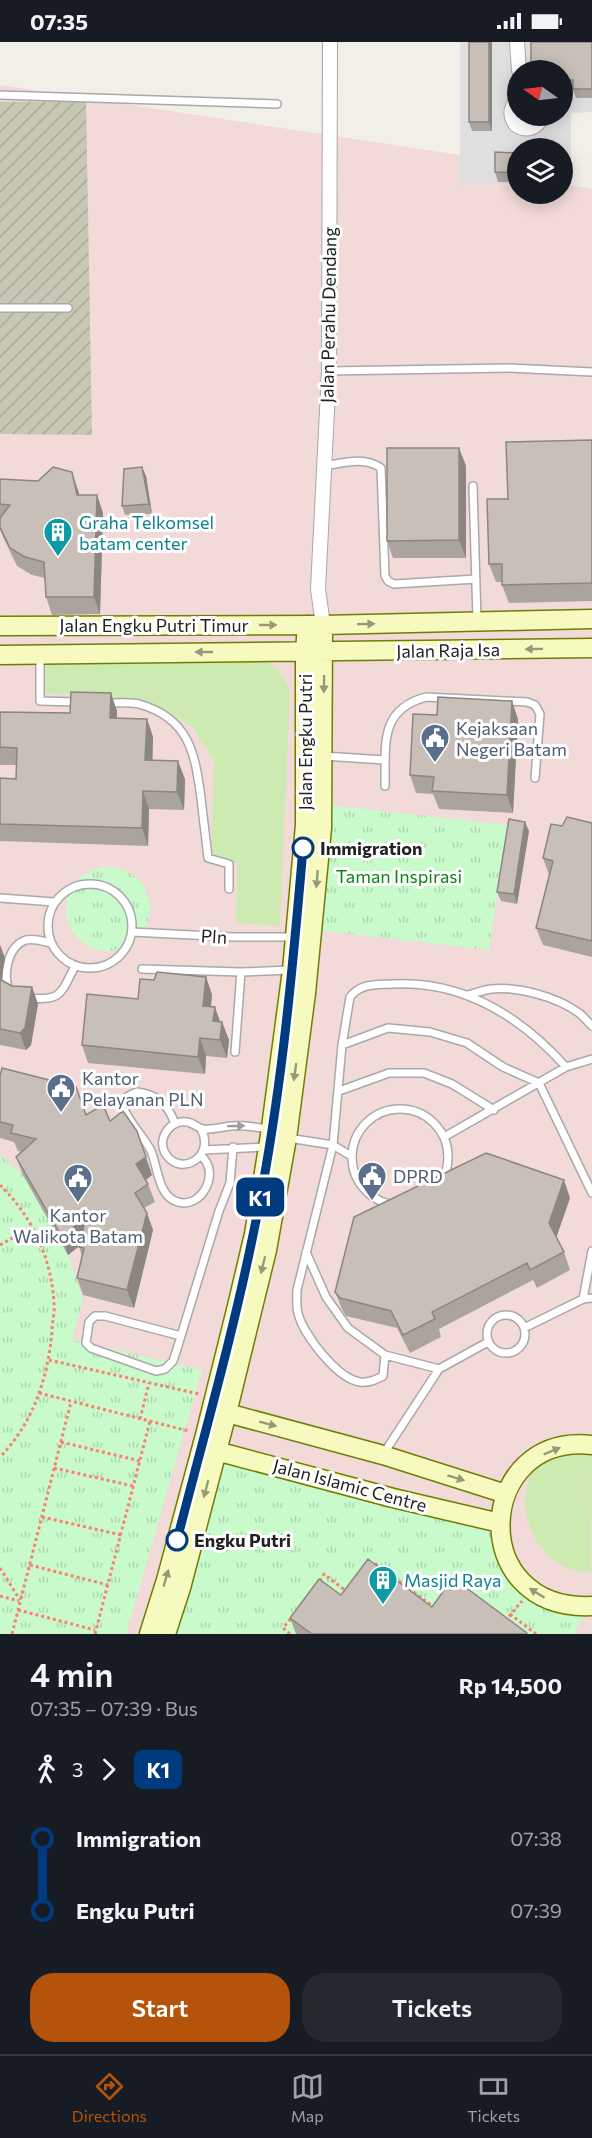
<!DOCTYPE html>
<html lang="en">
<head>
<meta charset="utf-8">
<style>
	body { margin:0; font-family:Commissioner,sans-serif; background:#242831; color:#f1f3f6; height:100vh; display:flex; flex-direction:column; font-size:22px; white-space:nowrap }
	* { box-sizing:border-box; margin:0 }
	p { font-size:20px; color:#9ea1a6 }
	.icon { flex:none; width:33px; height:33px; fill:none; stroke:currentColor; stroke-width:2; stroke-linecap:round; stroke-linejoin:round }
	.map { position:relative; height:1592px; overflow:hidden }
	.side { display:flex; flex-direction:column; background:#171b24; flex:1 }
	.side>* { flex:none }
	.badge { padding:0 12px; border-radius:9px; font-size:21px; line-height:39px }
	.needle { width:39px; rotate:284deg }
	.fabs { position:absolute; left:507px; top:18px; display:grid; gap:12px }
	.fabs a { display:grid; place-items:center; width:66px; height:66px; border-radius:50%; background:#171b24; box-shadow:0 3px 15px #0003; font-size:30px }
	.map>.badge { position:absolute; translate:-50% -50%; box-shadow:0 0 0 3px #fff }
	.legs { display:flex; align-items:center; gap:9px; height:66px; padding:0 30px; font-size:20px }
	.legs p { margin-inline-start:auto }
	.summary { display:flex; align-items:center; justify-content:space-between; height:102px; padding:0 30px }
	h1 { font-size:33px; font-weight:600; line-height:45px }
	.button { display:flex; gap:12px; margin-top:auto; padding:12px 30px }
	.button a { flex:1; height:69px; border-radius:24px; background:#b45309; color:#fff; font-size:24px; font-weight:600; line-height:69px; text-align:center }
	.button a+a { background:#242831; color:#f1f3f6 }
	ul { padding:0 30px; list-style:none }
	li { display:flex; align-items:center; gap:21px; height:72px; font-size:22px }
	li i { display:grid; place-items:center; width:9px; height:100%; margin:0 8px; background:currentColor }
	li i::after { content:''; width:15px; height:15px; margin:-8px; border:4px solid; border-radius:50%; background:#171b24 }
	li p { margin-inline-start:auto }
	li:first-child i { background:linear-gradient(#0000 50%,currentColor 0) }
	li:last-child i { background:linear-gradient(currentColor 50%,#0000 0) }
	.status { display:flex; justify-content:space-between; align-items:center; height:42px; padding:0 30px; background:#171b24; direction:ltr }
	.status svg { height:16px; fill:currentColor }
	.menu { display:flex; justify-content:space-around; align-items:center; height:84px; border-top:2px solid #363941; background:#171b24; font-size:16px; color:#9ea1a6 }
	.menu a { display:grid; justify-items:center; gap:3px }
	.menu .selected { color:#b45309 }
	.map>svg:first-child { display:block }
	.residential { fill:#e0dfdf; fill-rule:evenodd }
	.commercial { fill:#f2dad9 }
	.construction { fill:url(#construction-furrows) }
	.grass { fill:#cdebb0 }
	.park { fill:url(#park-tufts) }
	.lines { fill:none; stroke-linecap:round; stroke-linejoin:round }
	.lane-casing { stroke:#a9a9a9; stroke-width:10 }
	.street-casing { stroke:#a9a9a9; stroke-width:16 }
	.secondary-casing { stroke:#707d05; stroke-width:21 }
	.path { stroke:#fa8072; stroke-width:3; stroke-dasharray:3 3; stroke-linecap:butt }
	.lane { stroke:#fff; stroke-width:7 }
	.street { stroke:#fff; stroke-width:14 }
	.secondary { stroke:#f7fabf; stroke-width:18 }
	.wall { fill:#aba49e }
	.shaded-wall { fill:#8b8681 }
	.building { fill:#c7bfb8; stroke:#8b8681; stroke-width:1.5 }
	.oneway { fill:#979978 }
	.oneway2 { fill:#9c9c9c }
	.line-1-casing { stroke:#fff; stroke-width:14 }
	.line-1 { stroke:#003b80; stroke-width:9 }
	.stop-1-dot { fill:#fff; stroke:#003b80; stroke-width:3 }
	.labels { text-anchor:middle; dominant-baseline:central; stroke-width:6; stroke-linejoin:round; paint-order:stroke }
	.street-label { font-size:18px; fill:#222; stroke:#fff }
	.culture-label { font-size:18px; fill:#0d838f; stroke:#fff; text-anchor:start }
	.service-label { font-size:18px; fill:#4e5e75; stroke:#fff; text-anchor:start }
	.stop-label { font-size:18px; font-weight:bold; fill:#222; stroke:#fff; text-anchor:start }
	.park-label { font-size:18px; fill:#0c8416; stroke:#fff }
</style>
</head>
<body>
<div class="status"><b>07:35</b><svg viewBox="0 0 49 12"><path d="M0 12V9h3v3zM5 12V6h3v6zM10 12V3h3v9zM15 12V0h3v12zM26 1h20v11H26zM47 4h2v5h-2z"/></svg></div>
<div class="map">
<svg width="592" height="1592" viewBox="0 0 592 1592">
	<defs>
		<pattern id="construction-furrows" width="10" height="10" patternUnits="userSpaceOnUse" patternTransform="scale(1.5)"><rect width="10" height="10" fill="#c7c7b4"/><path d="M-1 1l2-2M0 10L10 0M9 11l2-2" fill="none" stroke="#abab9a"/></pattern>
		<pattern id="park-tufts" width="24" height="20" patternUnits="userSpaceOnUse" patternTransform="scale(1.5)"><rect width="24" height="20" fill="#c8facc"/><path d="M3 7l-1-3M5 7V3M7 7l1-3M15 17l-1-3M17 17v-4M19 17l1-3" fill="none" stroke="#acd6af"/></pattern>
	</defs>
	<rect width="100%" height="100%" fill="#f2efe9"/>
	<!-- residential -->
	<path class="residential" d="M460,0H592V70L571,71V142H563L562,106H518L517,142L460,143ZM518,28H562V74H518Z"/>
	<!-- commercial -->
	<path class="commercial" d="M0,43L460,113L461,143L517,142L518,152H562L563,142L592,147V1592H0Z"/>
	<!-- construction -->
	<path class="construction" d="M86,59L92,393L0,392V60Z"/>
	<!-- grass -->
	<path class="grass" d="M45,616H261C277,625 284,633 290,650L280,884L236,881L238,821L211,817L214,719L192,685L166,668L141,657L46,651Z
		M582,1394H592L591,1531C584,1530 575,1529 568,1526C525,1509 509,1446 545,1413C556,1403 568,1399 582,1394Z"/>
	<!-- park -->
	<path class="park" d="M328,763L507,783L489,908L317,888Z
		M66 867a42 42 0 1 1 84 0a42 42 0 1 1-84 0Z
		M0,1113L23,1133L68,1213L83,1258L72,1298L202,1328L126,1592H0Z
		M226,1414L490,1482L510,1535L587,1568L574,1592H175Z"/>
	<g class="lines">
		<!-- lane casing -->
		<g class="lane-casing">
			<path id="lane" d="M0,53L277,62
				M0,266H68
				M329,329L509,326L592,330
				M324,424C343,421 364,414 381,426L385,534L388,539L394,542L476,537
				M473,444L477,577
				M40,614V659L77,660
				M106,661C116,661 129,660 139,662C189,676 195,711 201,756C203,776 206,796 208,816L229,822V847
				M323,714L385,718
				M385,744C386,705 378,668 426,655L527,660L535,663L540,672L535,736
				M48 884a42 42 0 1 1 84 0a42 42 0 1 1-84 0Z
				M0,856L54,860
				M132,890L233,895H293
				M142,927L241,930L290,928
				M9,949C3,934 7,904 26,898C34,896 43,899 50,901
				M468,953C476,951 483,948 491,947C518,944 557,955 579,971C584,975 588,980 592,984
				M27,956C62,959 60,953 75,924
				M342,1003L388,986L430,990L467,1001L503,1025L539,1041L592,1151
				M235,1010L241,930
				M339,1049L389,1031H424L452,1042L494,1068
				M352 1115a48 48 0 1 1 96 0a48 48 0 1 1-96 0Z
				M175,1082C168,1062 158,1053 137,1050C132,1052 124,1055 123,1061C122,1073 146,1097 151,1109C158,1125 158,1155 178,1160C202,1167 221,1130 201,1114
				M201,1087C216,1115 180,1136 165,1111C157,1097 170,1077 187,1080C193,1081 198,1086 203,1087C212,1088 222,1085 231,1084C243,1083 256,1085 268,1087
				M444,1095L566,1025L592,1017
				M288,1096L333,1103L351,1114
				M204,1108L266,1105
				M306,1210L326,1255L348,1286L385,1313L439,1327
				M583,1257L592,1209
				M487 1292a19 19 0 1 1 38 0a19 19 0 1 1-38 0Z
				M524,1286L583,1257L592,1256
				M181,1294L105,1274H95L89,1280L86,1301L91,1306L156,1329L165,1327L173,1319L177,1307L219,1169L230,1141L233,1105
				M385,1313L383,1334C375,1338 369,1341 360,1340C338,1337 303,1293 298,1271C296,1264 297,1255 297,1248L333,1103L342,1003L350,955C361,941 375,943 392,942C463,938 520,974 566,1025
				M384,1411L439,1327L488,1300"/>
		</g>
		<!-- street casing -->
		<g class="street-casing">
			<path id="street" d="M517,0L519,28
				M518,59C509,66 510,75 516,83C527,90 538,86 541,74
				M323,583L318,547L329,329L330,0"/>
		</g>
		<!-- secondary casing -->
		<g class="secondary-casing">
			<path id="secondary" d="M0,584L323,583L592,577
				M0,613L592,606
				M216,1368L383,1413L506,1452
				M592,1403C475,1390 465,1570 592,1564
				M205,1406L393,1456L500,1481
				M149,1592L166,1538L205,1393L237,1264L254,1192L270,1093L292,928L305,783V610L307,583
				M166,1592L181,1546L227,1371L267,1208L287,1096L306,951L322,786L323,583"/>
		</g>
		<!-- path -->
		<path class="path" d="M0,1143C32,1174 52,1217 54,1262C55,1271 52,1280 52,1289C48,1336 33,1381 0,1415
			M0,1203L32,1185
			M49,1318L199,1352
			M39,1351L189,1389
			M140,1377L149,1341
			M61,1400L140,1419
			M54,1426L133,1444
			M42,1475L121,1493
			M30,1523L108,1543
			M371,1523L373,1520L435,1566
			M0,1526L20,1558
			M320,1539L324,1532L346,1549
			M0,1554L19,1559
			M18,1568L95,1588
			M510,1572L536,1592
			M505,1577L506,1578L522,1559
			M12,1592L71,1360
			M95,1592L150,1379
			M290,1592L283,1586L292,1575"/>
		<!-- lane -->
		<use href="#lane" class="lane"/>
		<!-- street -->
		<use href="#street" class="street"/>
		<!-- secondary -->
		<use href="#secondary" class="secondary"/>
	</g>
	<!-- wall -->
	<path class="wall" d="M469,0H492V89H472L469,80Z
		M592,0V56H576L573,48H562V28Z
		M518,111V140H498L495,130Z
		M592,398V559L509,561L502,543V540H496L489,522L508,457Z
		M459,406L466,424V516H393L387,499Z
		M146,434L152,472L125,473L122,464Z
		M0,437L78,448L79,453H97L103,471L100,572L52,573L46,555L45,536L32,533L17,524L4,497L0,488Z
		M117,669V676L147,677L153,695L152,719L185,737L184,768L149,767L148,804L0,799V736L16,737L17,723H0V670L70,671Z
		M518,677L513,771L439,767L433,752L416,751L410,733Z
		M592,781V915L543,903L536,886L549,833L543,816L562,784Z
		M529,789L517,862L501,859L497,850Z
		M0,903L5,916L1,939L12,944L32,945L38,962L31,1003L26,1008L0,1003Z
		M206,935L212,953L211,964L220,980H222L229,998L227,1016L206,1014L205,1032L88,1021L82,1003L138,957L154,938Z
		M0,1034L87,1073L110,1079L143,1107L152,1133L146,1138L148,1142L155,1160L144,1166L153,1188L134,1266L83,1253L77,1236L82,1214L79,1204L68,1213L23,1133L16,1115L22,1110L18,1109L14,1100L0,1096Z
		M570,1156L556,1196L564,1210L570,1228L537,1246L533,1238L439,1287L441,1295L410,1311L397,1286L346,1274L342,1267L335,1250Z
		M341,1553L432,1565L527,1591V1592H296L290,1576Z"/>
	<!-- shaded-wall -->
	<path class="shaded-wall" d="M489,0H492V89L489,80Z
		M459,406L466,424V516L459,498Z
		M142,425L146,434L152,472L149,462Z
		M72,430L78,448L83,471L77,453Z
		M97,453L103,471L100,572L94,555Z
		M111,651L117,669L116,694L110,676Z
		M512,659L518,677L513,771L507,753Z
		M147,677L153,695L152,736L145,718Z
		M178,719L185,737L184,768L177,750Z
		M143,749L149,767L148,804L142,786Z
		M525,780L529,789L517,862L514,852Z
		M0,903L5,916L0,947Z
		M206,935L212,953L209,981L203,964Z
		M32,945L38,962L31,1003L26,1008L20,991Z
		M215,965L221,982L213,979Z
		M222,980L229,998L227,1016L220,998Z
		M200,996L206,1014L205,1032L198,1015Z
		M137,1089L152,1133L143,1140L136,1122Z
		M564,1138L570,1156L555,1199L549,1181Z
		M147,1171L153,1188L134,1266L127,1248Z
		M86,1175L93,1193L68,1213L62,1195Z"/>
	<!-- building -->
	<path class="building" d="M469,0H489V80H469Z
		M531,0H592V47H573V38H562V28H531Z
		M495,110L518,111V131L495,130Z
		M592,398V541L502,543V522H489L487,457H508L506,400Z
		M387,406H459V498L387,499Z
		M53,425L72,430L77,453H97L94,555H46L44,520L25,515L10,506L0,485V476L10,463L0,462V437L38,439Z
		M142,425L149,462L122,464L124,427Z
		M71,650L111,651L110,676L147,677L145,718L178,719L177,750L143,749L142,786L0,782V736L16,737L17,706L0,705V670L70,671Z
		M438,655L512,659L507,753L432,749L434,735L410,733L413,672L437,673Z
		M567,775L592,781V899L536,886L553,819L543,816L551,782L562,784Z
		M509,777L525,780L514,852L497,850Z
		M157,930L206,935L203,964L215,965L213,979L222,980L220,998L200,996L198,1015L82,1003L87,952L138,957L140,937L154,938Z
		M0,938L3,939L12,944L32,945L25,986L20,991L0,987Z
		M2,1026L76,1045L86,1073L103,1063L110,1079L123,1069L137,1089L146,1115L136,1122L148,1142L135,1151L147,1171L127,1248L77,1236L84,1206L79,1205L86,1175L62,1195L16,1115L36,1097L11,1091L13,1083L0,1080V1034Z
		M486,1111L564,1138L549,1181L564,1210L530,1228L527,1221L432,1270L435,1277L403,1293L391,1269L340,1256L335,1250L354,1175Z
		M368,1517L432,1565L453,1536L527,1591L526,1592H312L290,1576L319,1537L341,1553Z"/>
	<!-- one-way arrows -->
	<defs><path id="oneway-solid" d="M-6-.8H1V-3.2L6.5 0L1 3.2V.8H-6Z" transform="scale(1.5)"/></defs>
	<g class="oneway">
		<use href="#oneway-solid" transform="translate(366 582) rotate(-1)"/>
		<use href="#oneway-solid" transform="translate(268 583)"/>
		<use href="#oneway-solid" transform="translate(534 607) rotate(179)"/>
		<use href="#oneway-solid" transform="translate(204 610) rotate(180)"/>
		<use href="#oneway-solid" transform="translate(324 642) rotate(91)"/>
		<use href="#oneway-solid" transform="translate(317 837) rotate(95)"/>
		<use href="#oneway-solid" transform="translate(295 1030) rotate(98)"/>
		<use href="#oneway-solid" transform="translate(263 1223) rotate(104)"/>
		<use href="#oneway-solid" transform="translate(268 1382) rotate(15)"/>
		<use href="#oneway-solid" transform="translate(552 1409) rotate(-22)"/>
		<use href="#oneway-solid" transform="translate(456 1436) rotate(17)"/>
		<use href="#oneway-solid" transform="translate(206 1447) rotate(105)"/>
		<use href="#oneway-solid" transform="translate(166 1536) rotate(-74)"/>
		<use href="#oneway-solid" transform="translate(537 1551) rotate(-148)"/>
	</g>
	<use class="oneway2" href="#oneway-solid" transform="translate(236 1084) rotate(-1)"/>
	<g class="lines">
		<!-- line-1 casing -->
		<g class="line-1-casing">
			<path id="line-1" d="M177,1498C203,1397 232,1296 253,1193C280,1066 292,935 303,806"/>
		</g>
		<!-- line-1 -->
		<use href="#line-1" class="line-1"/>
	</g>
	<!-- icons -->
	<defs>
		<g id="building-pin" transform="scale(1.5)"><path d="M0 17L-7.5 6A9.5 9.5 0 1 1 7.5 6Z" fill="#0f9aa8" stroke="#fff"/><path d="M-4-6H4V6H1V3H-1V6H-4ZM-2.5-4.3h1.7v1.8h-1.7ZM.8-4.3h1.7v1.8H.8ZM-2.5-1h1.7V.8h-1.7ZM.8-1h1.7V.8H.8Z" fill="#fff"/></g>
		<g id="civic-pin" transform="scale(1.5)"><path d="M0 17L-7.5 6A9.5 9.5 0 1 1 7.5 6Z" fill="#5c6f8a" stroke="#fff"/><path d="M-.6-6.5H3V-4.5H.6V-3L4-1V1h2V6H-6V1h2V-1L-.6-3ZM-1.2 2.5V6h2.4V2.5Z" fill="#fff"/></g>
	</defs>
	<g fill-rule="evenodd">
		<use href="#building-pin" x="58" y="490"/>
		<use href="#civic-pin" x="435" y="696"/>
		<use href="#civic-pin" x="61" y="1046"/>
		<use href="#civic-pin" x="372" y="1134"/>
		<use href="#civic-pin" x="78" y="1136"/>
		<use href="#building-pin" x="383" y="1538"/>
	</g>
	<!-- markers -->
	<g class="stop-1-dot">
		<circle cx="303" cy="806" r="10"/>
		<circle cx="177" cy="1498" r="10"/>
	</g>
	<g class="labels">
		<!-- street labels -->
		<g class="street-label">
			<text transform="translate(328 273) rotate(-89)">Jalan Perahu Dendang</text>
			<text x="154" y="583">Jalan Engku Putri Timur</text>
			<text transform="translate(448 608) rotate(-1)">Jalan Raja Isa</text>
			<text transform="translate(305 700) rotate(-90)">Jalan Engku Putri</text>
			<text transform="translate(214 894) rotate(3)">Pln</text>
			<text transform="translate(350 1443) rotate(15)">Jalan Islamic Centre</text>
		</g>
		<!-- culture labels -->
		<g class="culture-label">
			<text x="79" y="480">Graha Telkomsel<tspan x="79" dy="21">batam center</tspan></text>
			<text x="404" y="1538">Masjid Raya</text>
		</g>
		<!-- service labels -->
		<g class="service-label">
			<text x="456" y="686">Kejaksaan<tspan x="456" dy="21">Negeri Batam</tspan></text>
			<text x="82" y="1036">Kantor<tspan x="82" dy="21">Pelayanan PLN</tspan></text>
			<text x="393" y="1134">DPRD</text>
			<text x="78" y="1173" text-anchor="middle">Kantor<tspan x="78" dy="21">Walikota Batam</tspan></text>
		</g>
		<!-- stop labels -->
		<g class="stop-label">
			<text x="320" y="806">Immigration</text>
			<text x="194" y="1498">Engku Putri</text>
		</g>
		<!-- park labels -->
		<g class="park-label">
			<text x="399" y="834">Taman Inspirasi</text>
		</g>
	</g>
</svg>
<div class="fabs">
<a><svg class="needle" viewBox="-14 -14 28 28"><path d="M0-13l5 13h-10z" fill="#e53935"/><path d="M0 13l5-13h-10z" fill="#9ea1a6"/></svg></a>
<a><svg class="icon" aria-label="layers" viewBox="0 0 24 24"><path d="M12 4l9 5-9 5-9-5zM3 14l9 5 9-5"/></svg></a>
</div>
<b class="badge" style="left:260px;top:1155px;background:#003b80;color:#fff">K1</b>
</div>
<section class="side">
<div class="summary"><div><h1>4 min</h1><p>07:35 – 07:39 · Bus</p></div><b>Rp 14,500</b></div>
<div class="legs"><svg class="icon" aria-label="walk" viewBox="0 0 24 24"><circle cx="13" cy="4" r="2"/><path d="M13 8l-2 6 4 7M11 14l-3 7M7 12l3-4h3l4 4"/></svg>3<svg class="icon" aria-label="forward" viewBox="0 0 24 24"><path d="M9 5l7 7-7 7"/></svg><b class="badge" style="background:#003b80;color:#fff">K1</b></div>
<ul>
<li><i style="color:#003b80"></i><b>Immigration</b><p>07:38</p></li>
<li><i style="color:#003b80"></i><b>Engku Putri</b><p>07:39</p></li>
</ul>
<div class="button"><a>Start</a><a>Tickets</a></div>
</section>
<nav class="menu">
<a class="selected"><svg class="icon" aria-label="directions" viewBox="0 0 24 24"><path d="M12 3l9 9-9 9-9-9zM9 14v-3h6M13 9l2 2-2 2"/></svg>Directions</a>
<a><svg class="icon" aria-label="map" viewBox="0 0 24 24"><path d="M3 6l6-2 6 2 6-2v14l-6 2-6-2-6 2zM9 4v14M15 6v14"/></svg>Map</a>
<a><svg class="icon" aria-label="tickets" viewBox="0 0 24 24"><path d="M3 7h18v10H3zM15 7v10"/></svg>Tickets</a>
</nav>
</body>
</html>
